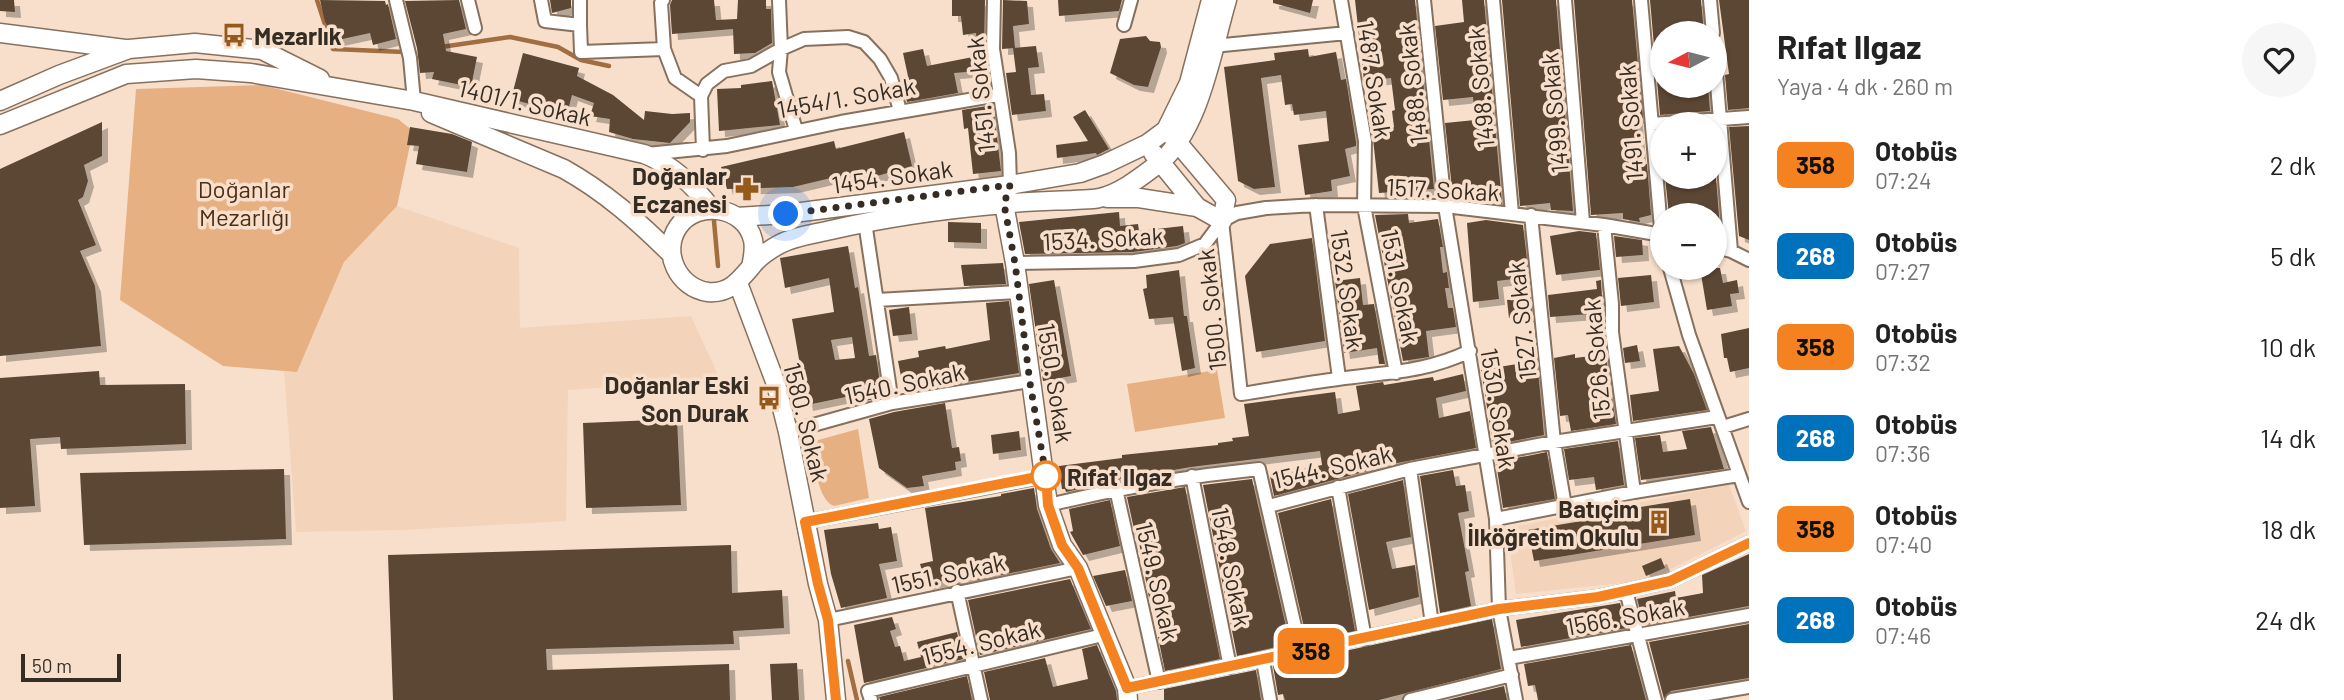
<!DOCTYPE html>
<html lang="tr">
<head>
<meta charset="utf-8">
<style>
	body { margin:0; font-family:Barlow,sans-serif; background:#f6f6f6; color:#222; height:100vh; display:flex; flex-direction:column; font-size:26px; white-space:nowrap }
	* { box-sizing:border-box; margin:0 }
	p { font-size:23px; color:#767676 }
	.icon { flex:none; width:38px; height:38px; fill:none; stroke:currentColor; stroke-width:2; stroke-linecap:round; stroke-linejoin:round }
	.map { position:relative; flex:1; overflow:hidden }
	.details { display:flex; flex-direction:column; background:#fff; width:595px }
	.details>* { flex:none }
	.badge { padding:0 14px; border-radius:10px; font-size:24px; line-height:46px }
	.needle { width:46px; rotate:263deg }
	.fabs { position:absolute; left:1650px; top:21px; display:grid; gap:14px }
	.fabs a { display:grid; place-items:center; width:77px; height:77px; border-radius:50%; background:#fff; box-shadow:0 2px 5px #0004; font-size:35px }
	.scale { position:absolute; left:21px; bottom:18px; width:100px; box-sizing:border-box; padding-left:7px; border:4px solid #352c24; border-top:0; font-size:19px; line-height:24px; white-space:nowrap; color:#352c24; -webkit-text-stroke:5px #f8dfcb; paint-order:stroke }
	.you { position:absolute; width:35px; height:35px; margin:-18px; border:5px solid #fff; border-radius:50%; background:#1a73e8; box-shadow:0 0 0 10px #1a73e833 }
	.map>.badge { position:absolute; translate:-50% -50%; box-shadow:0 0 0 4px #fff }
	.round { display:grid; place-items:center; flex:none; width:74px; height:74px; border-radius:37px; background:#f6f6f6 }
	.overview { display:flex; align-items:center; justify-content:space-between; height:119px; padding:0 28px }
	h1 { font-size:33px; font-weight:700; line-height:52px }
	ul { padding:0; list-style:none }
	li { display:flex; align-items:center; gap:21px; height:91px; padding:0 28px }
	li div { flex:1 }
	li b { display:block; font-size:26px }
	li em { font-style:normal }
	li .badge { min-width:77px; font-weight:700; text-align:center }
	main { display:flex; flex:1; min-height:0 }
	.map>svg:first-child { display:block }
	.built { fill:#f3d4bb }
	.green { fill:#e6b082 }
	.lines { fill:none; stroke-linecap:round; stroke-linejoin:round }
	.stream { stroke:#a26e41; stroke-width:4.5 }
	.building { fill:#5b4736; fill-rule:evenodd; filter:url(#shadow) }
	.street-casing { stroke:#86715f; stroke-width:16 }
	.secondary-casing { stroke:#86715f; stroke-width:21 }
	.street { stroke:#fff; stroke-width:12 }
	.secondary { stroke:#fff; stroke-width:18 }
	.line-casing { stroke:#fff; stroke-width:16 }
	.line { stroke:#f58220; stroke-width:10 }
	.walk { stroke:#352c24; stroke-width:7; stroke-dasharray:0 12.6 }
	.stop-dot { fill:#fff; stroke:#f58220; stroke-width:3.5 }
	.labels { text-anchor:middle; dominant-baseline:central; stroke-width:7; stroke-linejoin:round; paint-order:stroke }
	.poi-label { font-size:24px; font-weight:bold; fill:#352c24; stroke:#f8dfcb; text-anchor:end }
	.street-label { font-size:24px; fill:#352c24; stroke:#f8dfcb }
	.park-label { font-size:24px; fill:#4b2e13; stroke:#f8dfcb }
	.stop-label { font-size:24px; font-weight:bold; fill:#352c24; stroke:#f8dfcb; text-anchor:start }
</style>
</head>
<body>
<main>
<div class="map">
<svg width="1749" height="700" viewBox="0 0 1749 700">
	<defs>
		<filter id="shadow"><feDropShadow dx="6" dy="6" stdDeviation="0" flood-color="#0004"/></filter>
	</defs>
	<rect width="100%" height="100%" fill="#f8dfcb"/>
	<!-- built -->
	<path class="built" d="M397,206L519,248L520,328L691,316L720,379L568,390L566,521L403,530L296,532L284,371L297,372L344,262Z
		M1729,485L1746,531L1650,580L1516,594L1507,528Z"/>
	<!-- green -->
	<path class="green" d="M262,85L398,119L413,131L397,206L344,262L297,372L223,366L120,300L136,89Z
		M1217,370L1225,418L1135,432L1127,384Z
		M858,429L869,498L834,506C817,500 814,459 811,442Z"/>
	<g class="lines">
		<!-- stream -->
		<path class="stream" d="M317,0L333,49L404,52
			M441,47L510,37L558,47L581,60L609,66
			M714,221L718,266
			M848,661L857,700"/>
	</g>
	<!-- building -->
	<path class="building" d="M0,0H14L15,12L0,11Z
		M320,0L385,1L386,5L388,4L396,39L373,45L370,33L338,40L325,22Z
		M459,0L466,29L443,34L446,51L477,57L471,87L432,79L434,72L420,73L417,48L405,1Z
		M550,0H571V8L552,13Z
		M672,0H714L716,20L737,19L738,0H766V9H771L772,43L755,53L734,54L733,29L672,34L670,5Z
		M952,0H985L984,49L986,64L979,65L976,33L963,35L961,16H952Z
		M1003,0L1027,1L1029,24L1013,26L1015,48L1002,49Z
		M1058,0H1122L1119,11L1059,16Z
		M1273,0H1313L1310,13L1273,3Z
		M1355,0H1415L1434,189L1379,193L1372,130L1394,127L1392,111L1395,110L1391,78L1364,81Z
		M1462,0H1484L1502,204L1484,202L1483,195L1453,198L1445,123L1475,120L1473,97L1443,100L1435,26L1464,22Z
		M1502,0H1556L1573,211L1551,210L1550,203L1520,206Z
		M1574,0H1632L1643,118H1637L1638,134L1641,165L1647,164L1651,215L1639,218L1640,222L1623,219V213L1591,215Z
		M1650,0H1701L1704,33H1662V86H1708L1710,111L1660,115Z
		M1719,0H1749V108L1728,110L1725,75L1729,74Z
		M1146,36L1150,41L1160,42L1161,47L1148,87L1134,85L1110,73L1120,39Z
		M1036,46L1039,67L1028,68L1031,95L1044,94L1046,111L1012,115L1006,73L1016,72L1013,48Z
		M923,49L927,66L978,56L980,71L954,73L958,93L907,102L902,83L909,81L903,53Z
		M1308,49L1309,57L1336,52L1341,80L1346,79L1356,142V146L1345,149L1350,176L1331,180L1332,191L1305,195L1298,145L1329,141L1326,111L1294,115L1292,104L1285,105L1281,75L1261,78L1275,187L1254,189L1238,181L1224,67L1275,60L1274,53Z
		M523,53L579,68L577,76L613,95L644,120L645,111L672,114L690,113V122L670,143L633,139L609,132L610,119L590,116L594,103L572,95L567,114L511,99Z
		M772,81L780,125L719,131L717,89L741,88V85Z
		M993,105L1001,171L973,174L968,128L964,129L962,110Z
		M1085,110L1109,149L1097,155L1096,153L1057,158L1056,145L1088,141L1073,117Z
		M102,122V156L84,165L88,181L83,197L78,200L96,245L80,251L95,286L101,346L0,356V169Z
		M1749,126V240L1739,236L1729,127Z
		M410,127L452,134L472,142L467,172L416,164L419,146L407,145Z
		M904,132L912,166L863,180L861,171L793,187L727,189L721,167L834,141L836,149Z
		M1715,165L1720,228H1715V215H1669L1665,177H1715Z
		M1119,212L1120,226L1138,224L1139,231L1183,226L1185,243L1177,246L1133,252L1025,254L1019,222Z
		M1408,214L1409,223L1438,219L1443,247H1440L1443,273L1447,272L1449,288H1445L1448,308H1453L1456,327L1426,331L1429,357L1403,361L1375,215Z
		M1486,220L1523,225L1529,277L1497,281L1499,299L1473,302L1467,223Z
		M948,222L981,223V243L948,242Z
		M1579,231L1596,233L1600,270L1556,275L1550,236Z
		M1614,236L1642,240L1643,255L1616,257Z
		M1312,238L1325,341L1256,352L1245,276L1270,244Z
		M848,246L855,288L858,287L869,356L876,355L882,397L866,401L865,393L807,405L792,319L834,312L829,278L785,288L780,258ZM852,337L855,358L835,360L831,340Z
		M1003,263L1006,284L964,286L961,265Z
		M1700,268H1720L1723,283L1737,280L1739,293L1730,294L1732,306L1707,310Z
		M1179,270L1184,316H1187L1195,368L1182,371L1173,317L1149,319L1143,289L1147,288L1146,275Z
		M1651,275L1654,302L1621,306L1618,278Z
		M1360,278L1363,305L1374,304L1385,364H1379L1377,348L1344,353L1335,281Z
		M1054,280L1071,376L1043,381L1029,284Z
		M1601,280L1603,313L1550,317L1548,295L1597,289L1596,281Z
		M1531,297L1532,316L1509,318L1507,300Z
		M1009,301L1019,373L904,392L898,361L919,357L918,351L945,346L946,349L990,340L986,303Z
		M909,307L912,334L893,336L889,310Z
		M1749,328V368L1730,372L1727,358H1724L1721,334Z
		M1637,345L1640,361L1625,363L1623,348Z
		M1679,346L1694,374L1707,410L1633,421L1630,395L1659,391L1653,349Z
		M1536,348L1544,435L1493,445L1481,370L1523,363L1521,351Z
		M1575,354V358L1606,354L1610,398H1612L1616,424L1571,431L1568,415L1560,416L1554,358Z
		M99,371L100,385L185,384L186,444L61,449L60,437L30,439L35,506L0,508V378Z
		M1463,374L1466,391L1436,398L1439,418L1470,411L1476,448L1366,469L1367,471L1274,496L1270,476L1322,465L1320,451L1191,467L1115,480L1066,492L1065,489H1062L1059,466L1122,458V455L1218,445V443L1233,441L1232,438L1249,436L1244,404L1335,392L1338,414L1360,410L1356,386L1383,382L1384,385L1433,377L1434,381Z
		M945,403L952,448L959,447L961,461L955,462L956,470L922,476L924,486L907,488L879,468L869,419L894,412Z
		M677,419L681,505L586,508L583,423Z
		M1711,427L1724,469L1641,480L1635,438L1660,435L1663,452L1687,449L1682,431Z
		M1019,431L1021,450L993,454L991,435Z
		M1618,441L1624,485L1596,490L1594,477L1569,480L1564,449Z
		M1547,452L1555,499L1503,508L1496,462Z
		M284,469L286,539L84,545L80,473Z
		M1453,470L1456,486L1465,485L1469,511L1458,513L1469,571L1465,572L1471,606L1440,613L1420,476Z
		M1252,479L1290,644L1237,656L1203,485Z
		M1403,480L1411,537L1386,542L1392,569L1415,565L1419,597L1369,610L1348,494Z
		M1185,487L1220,659L1165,671L1158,637H1161L1158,620H1160L1156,597L1149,598L1139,542L1137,543L1127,497Z
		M1034,488L1037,509L1051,549L1060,563L972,581V576L956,581L955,578L926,584L920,564L933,561L925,508L1001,496V494Z
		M1331,499L1355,631L1307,641L1278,513Z
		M1690,499L1695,535L1534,561L1528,530L1623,514L1622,510Z
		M1110,500L1120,546L1083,555L1070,532L1073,531L1069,509Z
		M878,523L879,529L891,527L897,561L879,564L887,598L841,608L831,574L824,530Z
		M731,545L732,593L782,590L784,628L733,631L734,644L546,649L547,670L729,664L730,700H393L388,555Z
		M1749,554V606L1644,625L1637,599L1675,591L1676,598L1703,593L1702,575Z
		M1661,558L1665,568L1646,576L1642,566Z
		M1125,570L1132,601L1106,606L1093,576Z
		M1070,579L1091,629L980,655L968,600Z
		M1620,603L1627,628L1521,647L1516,620Z
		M892,617L896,629L890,631L895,647L900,646L904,661L921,657L917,642L957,632L963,659L864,683L854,625Z
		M1492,619L1501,669L1379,700H1285L1283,694L1278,695L1273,666L1302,662L1308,659Z
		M1749,624V678L1671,691L1664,699L1649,642Z
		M1097,645L1116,691L1117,700H990L984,672L1045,658L1053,687L1088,679L1082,649Z
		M1631,645L1646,700H1538L1535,685L1528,686L1524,664Z
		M797,663L799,700H772L770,664Z
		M1256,670L1261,700H1164V689Z
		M967,676L972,700H880L879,697Z
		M1504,686L1507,700H1447Z"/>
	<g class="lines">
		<!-- street casing -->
		<g class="street-casing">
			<path id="street" d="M396,0L410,58L414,101
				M468,0L475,28
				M541,0L545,21L580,25L581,52L664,49
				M663,0L661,3L664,49L675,78L701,96
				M779,0L781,49L779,72L796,130
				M994,0L993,49L1009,153L1010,185
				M1341,0L1365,141L1364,206L1396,373
				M1424,0L1445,206L1496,519L1499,609L1516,700
				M1493,0L1512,213
				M1565,0L1583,222
				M1641,0L1662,240
				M1710,0L1713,33
				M580,25V0
				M1124,25L1131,0
				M1213,46L1347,33
				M1715,60L1731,251
				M1652,124L1749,117
				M703,150L701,96L707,84L724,71L751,66L781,49L804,39L848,37L864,42L880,59L891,78L900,111
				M647,154L727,146L841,122L998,95
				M1316,205L1339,378
				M1531,215L1554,442L1565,506
				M1222,221L1241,394C1274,389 1306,383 1338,379C1387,372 1424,373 1470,351
				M865,222L892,403
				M1604,225L1612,304V332L1634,492
				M1715,247L1731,251L1749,260
				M1015,263L1134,261L1179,255L1205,244L1222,221L1237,213L1266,208L1316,205L1445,206L1604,225L1662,235
				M1670,268L1689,335L1749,502
				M877,300L1018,292
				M1723,427L1749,419
				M788,432L892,403L1030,381
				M1410,469L1432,624
				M1192,476L1230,667
				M1338,487L1365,639
				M1116,489L1159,682
				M1048,505C1118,488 1188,476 1259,469L1301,653
				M1269,506L1410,469L1554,442L1717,417
				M1496,519L1634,492L1739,475
				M805,522L1046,476
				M957,591L981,700
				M1626,591L1655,700
				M828,620L1078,568
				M1509,658L1749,615
				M1263,661L1270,700
				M1125,696L1127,688L1499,609L1598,597L1670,581L1749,543
				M871,700L868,691L1103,635
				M1410,700L1512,675
				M1672,700L1749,687"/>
		</g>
		<!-- secondary casing -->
		<g class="secondary-casing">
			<path id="secondary" d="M0,33L125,49
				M0,101L59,75L129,49L195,43L262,50L320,79
				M431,113L564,169C605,192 638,221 671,254
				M0,125L126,74L196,69L251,73L414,101L644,154C673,165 693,185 712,209
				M1153,153L1197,207
				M1007,195L1004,204L1015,263L1048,505L1062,545L1078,568L1127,688L1128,700
				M1107,198H1139L1197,207L1222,221L1226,200L1172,136
				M737,217L786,214L1010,185L1080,173L1105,164L1147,144L1166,130L1189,83L1211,0
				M751,267C753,258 755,249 753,240C745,206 697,199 678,227C661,252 678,288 708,292C729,294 739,281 751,267C758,257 769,250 780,244C795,236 814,234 831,230C887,217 946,209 1004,204C1027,201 1050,201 1073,200C1081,199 1091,200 1099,198C1120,194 1142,176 1158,164C1200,131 1212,50 1227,0
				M738,283L776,384L788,432L818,584L828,620L836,700"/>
		</g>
		<!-- street -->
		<use href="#street" class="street"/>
		<!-- secondary -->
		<use href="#secondary" class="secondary"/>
	</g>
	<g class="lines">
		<!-- line casing -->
		<g class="line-casing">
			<path id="line" d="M836,700L828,620L818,584L805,522L1032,478L1046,476L1048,505L1062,545L1078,568L1127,688L1499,609L1598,597L1670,581L1749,543"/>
		</g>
		<!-- line -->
		<use href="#line" class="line"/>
		<!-- walk -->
		<path class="walk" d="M786,214L1010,185L1004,204L1015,263L1030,383L1046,476"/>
	</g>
	<!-- icons -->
	<defs>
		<g id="bus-bare" transform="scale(1.89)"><path d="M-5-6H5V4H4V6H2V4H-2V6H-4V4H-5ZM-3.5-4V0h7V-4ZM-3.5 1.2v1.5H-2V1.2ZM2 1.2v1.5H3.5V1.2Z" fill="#95591b" stroke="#f8dfcb" stroke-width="2.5" paint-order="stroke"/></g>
		<g id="pharmacy-bare" transform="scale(1.89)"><path d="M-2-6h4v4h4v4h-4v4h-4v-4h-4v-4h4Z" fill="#95591b" stroke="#f8dfcb" stroke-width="2.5" paint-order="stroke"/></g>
		<g id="building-bare" transform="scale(1.89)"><path d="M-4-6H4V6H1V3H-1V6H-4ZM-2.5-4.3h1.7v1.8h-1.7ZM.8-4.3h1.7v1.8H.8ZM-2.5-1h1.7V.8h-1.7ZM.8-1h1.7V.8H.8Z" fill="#95591b" stroke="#f8dfcb" stroke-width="2.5" paint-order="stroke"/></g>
	</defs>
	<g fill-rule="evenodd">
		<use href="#bus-bare" x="234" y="35"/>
		<use href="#pharmacy-bare" x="747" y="189"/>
		<use href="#bus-bare" x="769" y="398"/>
		<use href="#building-bare" x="1659" y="522"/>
	</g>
	<!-- markers -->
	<circle class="stop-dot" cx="1046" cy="476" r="14"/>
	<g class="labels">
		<!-- poi labels -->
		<g class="poi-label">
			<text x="254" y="35" text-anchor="start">Mezarlık</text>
			<text x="727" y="175">Doğanlar<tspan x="727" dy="28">Eczanesi</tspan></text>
			<text x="749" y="384">Doğanlar Eski<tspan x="749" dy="28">Son Durak</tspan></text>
			<text x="1639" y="508">Batıçim<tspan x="1639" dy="28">İlköğretim Okulu</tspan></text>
		</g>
		<!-- street labels -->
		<g class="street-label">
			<text transform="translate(1375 79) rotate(81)">1487. Sokak</text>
			<text transform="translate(1412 84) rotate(-96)">1488. Sokak</text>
			<text transform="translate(1480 88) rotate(-95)">1498. Sokak</text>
			<text transform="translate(980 95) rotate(-96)">1451. Sokak</text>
			<text transform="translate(846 97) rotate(-10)">1454/1. Sokak</text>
			<text transform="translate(525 102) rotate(13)">1401/1. Sokak</text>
			<text transform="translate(1554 113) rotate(-95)">1499. Sokak</text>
			<text transform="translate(1630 123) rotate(-94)">1491. Sokak</text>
			<text transform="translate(892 176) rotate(-8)">1454. Sokak</text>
			<text transform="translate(1443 189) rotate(3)">1517. Sokak</text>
			<text transform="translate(1103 238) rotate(-3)">1534. Sokak</text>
			<text transform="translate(1401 286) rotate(79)">1531. Sokak</text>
			<text transform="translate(1348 289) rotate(82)">1532. Sokak</text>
			<text transform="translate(1211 310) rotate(-96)">1500. Sokak</text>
			<text transform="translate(1521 321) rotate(-96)">1527. Sokak</text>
			<text transform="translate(1596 360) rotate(-95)">1526. Sokak</text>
			<text transform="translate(904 383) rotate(-12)">1540. Sokak</text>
			<text transform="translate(1056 383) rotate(81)">1550. Sokak</text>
			<text transform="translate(1499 408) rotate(81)">1530. Sokak</text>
			<text transform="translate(807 422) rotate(76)">1580. Sokak</text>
			<text transform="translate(1332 466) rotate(-13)">1544. Sokak</text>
			<text transform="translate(1232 567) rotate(79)">1548. Sokak</text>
			<text transform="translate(948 573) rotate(-12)">1551. Sokak</text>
			<text transform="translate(1158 581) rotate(77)">1549. Sokak</text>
			<text transform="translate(1625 616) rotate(-10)">1566. Sokak</text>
			<text transform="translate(981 642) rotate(-14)">1554. Sokak</text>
		</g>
		<!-- park labels -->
		<g class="park-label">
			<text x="244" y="188">Doğanlar<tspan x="244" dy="28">Mezarlığı</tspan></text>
		</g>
		<!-- stop labels -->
		<g class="stop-label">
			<text x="1067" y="476">Rıfat Ilgaz</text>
		</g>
	</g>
</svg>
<div class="fabs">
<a><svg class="needle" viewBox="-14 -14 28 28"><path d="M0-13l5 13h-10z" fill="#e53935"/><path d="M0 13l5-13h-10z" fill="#767676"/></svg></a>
<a>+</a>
<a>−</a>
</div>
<div class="scale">50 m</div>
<div class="you" style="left:786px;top:214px"></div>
<b class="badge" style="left:1311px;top:651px;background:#f58220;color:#111">358</b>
</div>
<section class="details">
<div class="overview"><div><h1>Rıfat Ilgaz</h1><p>Yaya · 4 dk · 260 m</p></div><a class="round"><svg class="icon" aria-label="heart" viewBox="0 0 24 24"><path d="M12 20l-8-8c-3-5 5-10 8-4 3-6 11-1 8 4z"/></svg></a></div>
<ul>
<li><span class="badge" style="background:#f58220;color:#111">358</span><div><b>Otobüs</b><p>07:24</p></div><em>2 dk</em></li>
<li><span class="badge" style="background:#0072bc;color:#fff">268</span><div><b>Otobüs</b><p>07:27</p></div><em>5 dk</em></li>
<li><span class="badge" style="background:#f58220;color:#111">358</span><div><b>Otobüs</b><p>07:32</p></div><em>10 dk</em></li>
<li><span class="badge" style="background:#0072bc;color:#fff">268</span><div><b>Otobüs</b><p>07:36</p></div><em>14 dk</em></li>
<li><span class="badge" style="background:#f58220;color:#111">358</span><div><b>Otobüs</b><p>07:40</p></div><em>18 dk</em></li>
<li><span class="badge" style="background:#0072bc;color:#fff">268</span><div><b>Otobüs</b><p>07:46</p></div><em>24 dk</em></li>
</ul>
</section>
</main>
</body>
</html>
